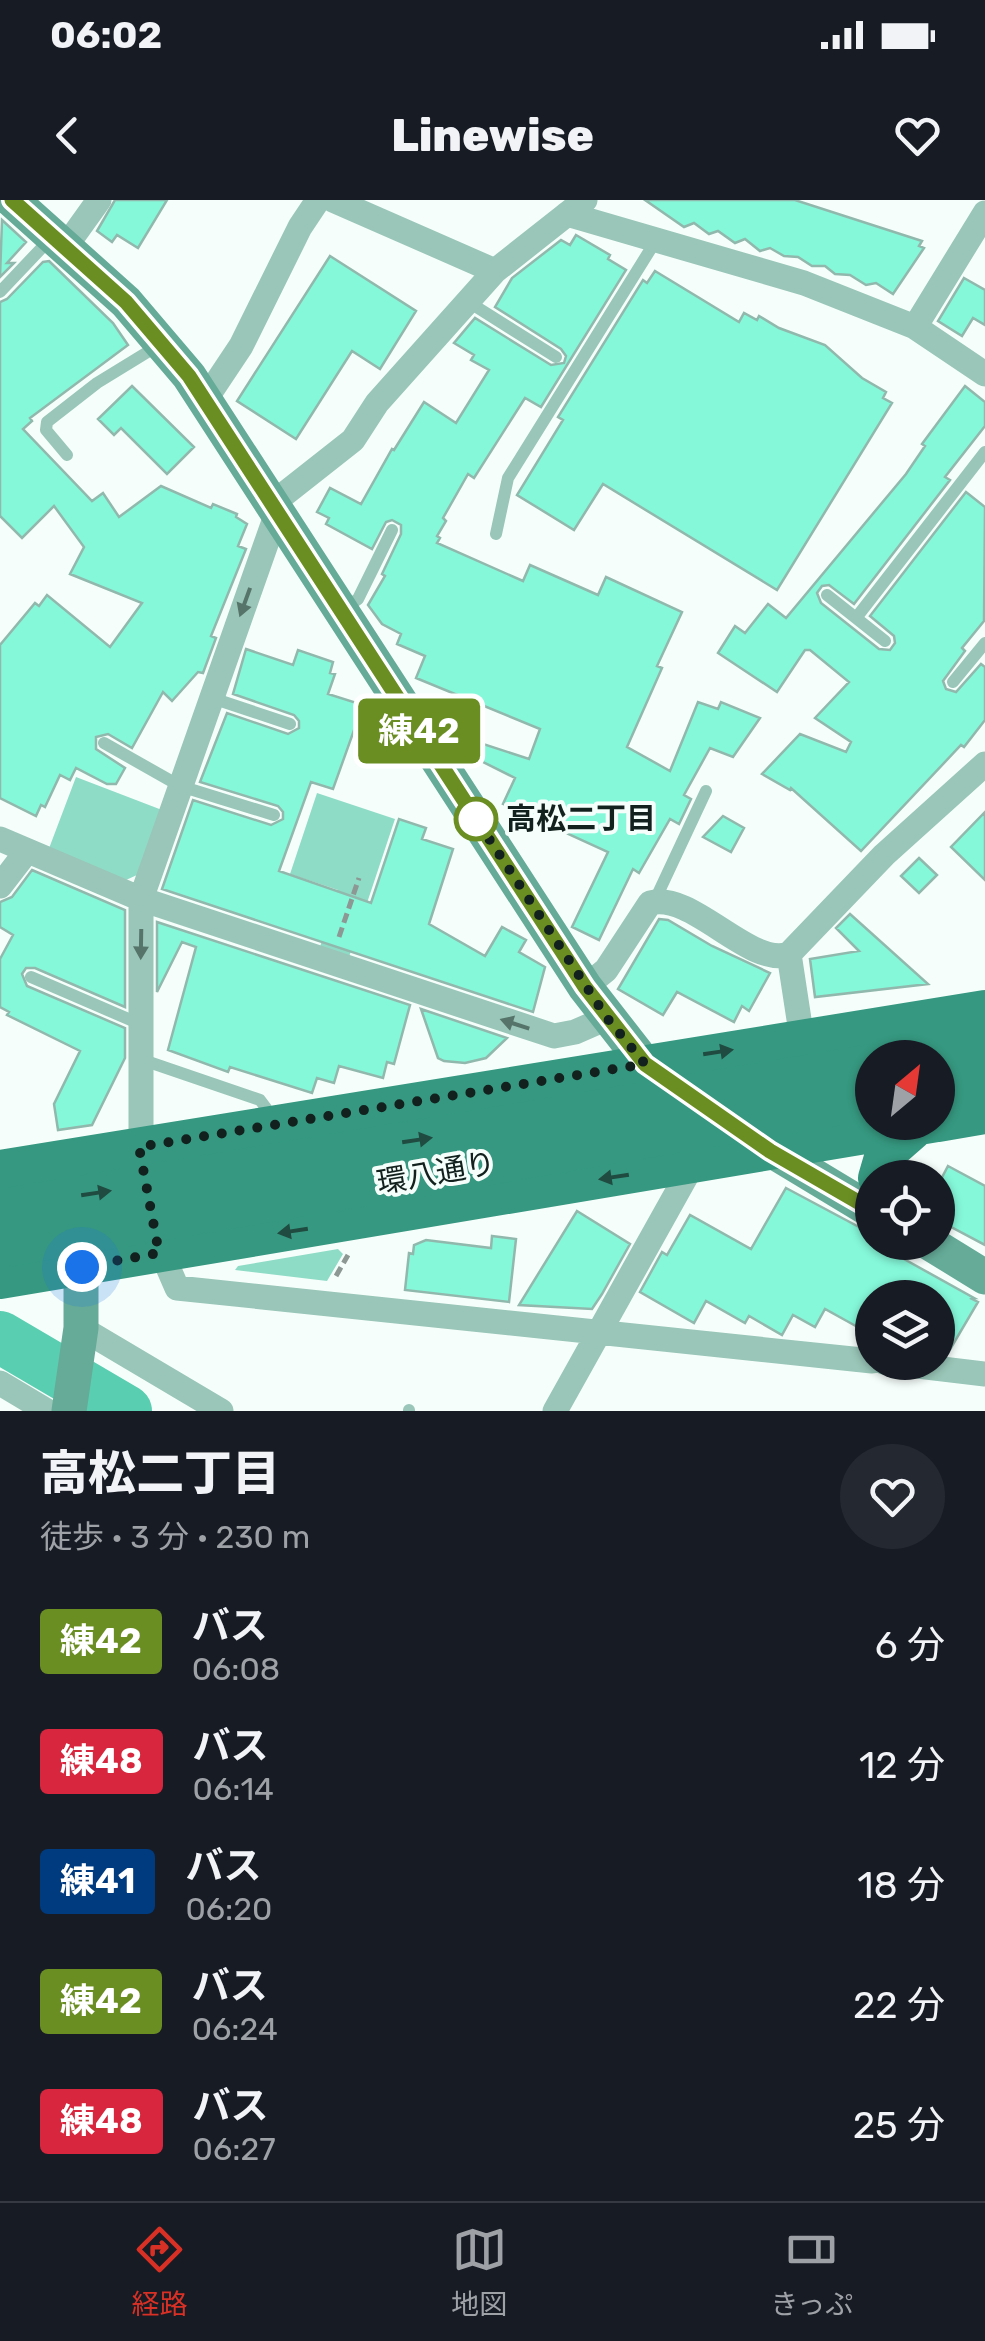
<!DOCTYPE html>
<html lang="ja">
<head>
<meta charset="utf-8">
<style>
	body { margin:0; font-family:Rubik,"Noto Sans JP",sans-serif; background:#242831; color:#f1f3f6; height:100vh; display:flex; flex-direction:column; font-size:38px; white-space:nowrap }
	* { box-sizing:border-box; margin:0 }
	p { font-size:32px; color:#9ea1a6 }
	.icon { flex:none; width:55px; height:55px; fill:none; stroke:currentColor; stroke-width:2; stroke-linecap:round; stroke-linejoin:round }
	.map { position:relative; height:1211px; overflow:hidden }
	.sheet { display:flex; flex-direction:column; background:#171b24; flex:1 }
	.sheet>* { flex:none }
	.badge { padding:0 20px; border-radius:8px; font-size:35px; line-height:65px }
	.needle { width:65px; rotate:29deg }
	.controls { position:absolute; left:855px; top:840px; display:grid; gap:20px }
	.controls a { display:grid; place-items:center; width:100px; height:100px; border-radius:50%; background:#171b24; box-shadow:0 2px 8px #0004; font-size:50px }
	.you { position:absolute; width:50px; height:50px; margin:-25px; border:8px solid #fff; border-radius:50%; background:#1a73e8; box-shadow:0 0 0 15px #1a73e833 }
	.map>.badge { position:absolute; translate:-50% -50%; box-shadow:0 0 0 5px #fff }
	.round { display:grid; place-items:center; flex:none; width:105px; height:105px; border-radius:52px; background:#242831 }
	.head { display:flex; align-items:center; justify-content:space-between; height:170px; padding:0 40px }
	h1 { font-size:48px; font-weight:800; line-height:75px }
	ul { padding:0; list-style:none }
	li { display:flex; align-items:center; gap:30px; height:120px; padding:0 40px }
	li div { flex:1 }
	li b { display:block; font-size:38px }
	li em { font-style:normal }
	li .badge { min-width:110px; font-weight:700; text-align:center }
	.status { display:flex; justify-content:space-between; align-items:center; height:70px; padding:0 50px; background:#171b24; direction:ltr }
	.status svg { height:28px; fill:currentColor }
	header { display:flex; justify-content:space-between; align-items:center; height:130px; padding:0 40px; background:#171b24; font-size:45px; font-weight:800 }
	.tabs { display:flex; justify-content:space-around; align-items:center; height:140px; border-top:2px solid #363941; background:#171b24; font-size:28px; color:#9ea1a6 }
	.tabs a { display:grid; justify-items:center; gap:5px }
	.tabs .current { color:#d93025 }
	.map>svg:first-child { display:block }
	.green { fill:#8fdcc6 }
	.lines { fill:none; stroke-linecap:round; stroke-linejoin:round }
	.river { stroke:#59ceb0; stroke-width:52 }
	.building { fill:#85f8d9; stroke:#91b8ac; stroke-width:2.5 }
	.path { stroke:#8d9895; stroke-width:5; stroke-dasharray:10 5; stroke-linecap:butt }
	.lane { stroke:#99c6b8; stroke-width:12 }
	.street { stroke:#99c6b8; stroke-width:25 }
	.secondary { stroke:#65ab98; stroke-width:35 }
	.primary { stroke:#369880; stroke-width:40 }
	.primary-bridge { stroke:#369880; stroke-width:40 }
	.oneway { fill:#56746a }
	.oneway2 { fill:#1f4b40 }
	.line-casing { stroke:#fff; stroke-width:22 }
	.line { stroke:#6b8e23; stroke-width:15 }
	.walk { stroke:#12211d; stroke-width:10; stroke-dasharray:0 18 }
	.stop-dot { fill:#fff; stroke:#6b8e23; stroke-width:5 }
	.labels { text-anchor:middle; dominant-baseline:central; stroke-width:8; stroke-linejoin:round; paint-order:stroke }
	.stop-label { font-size:30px; font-weight:bold; fill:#12211d; stroke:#f6fefb; text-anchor:start }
	.street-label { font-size:30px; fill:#12211d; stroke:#f6fefb }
</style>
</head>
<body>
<div class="status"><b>06:02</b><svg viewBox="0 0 49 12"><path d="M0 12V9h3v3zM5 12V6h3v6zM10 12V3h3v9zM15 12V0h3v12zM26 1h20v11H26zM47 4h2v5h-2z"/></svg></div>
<header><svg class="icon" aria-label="back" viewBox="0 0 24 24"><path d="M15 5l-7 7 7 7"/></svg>Linewise<svg class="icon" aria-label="heart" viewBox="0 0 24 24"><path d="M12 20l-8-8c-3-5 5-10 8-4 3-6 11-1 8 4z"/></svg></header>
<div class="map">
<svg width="985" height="1211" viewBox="0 0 985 1211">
	<rect width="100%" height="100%" fill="#f6fefb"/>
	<!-- green -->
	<path class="green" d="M76,577L162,610L137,675L126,680L48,651Z
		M317,593L395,619L348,760L319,750L338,690L290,674Z
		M338,1049L343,1054L327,1081L235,1070L238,1066Z"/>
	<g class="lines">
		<!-- river -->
		<path class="river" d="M0,1137L126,1211"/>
	</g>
	<!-- building -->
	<path class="building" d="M115,0H167L138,48L117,35L112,42L97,31Z
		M645,0H795L922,41L919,46L924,48L893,94L876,83L866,85L850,75L835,74L825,66H812L798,57L784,56L770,48L760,51L745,39L735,43L718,31L709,34L694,23L684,27Z
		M2,20L26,42L7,63H14L0,77Z
		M576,35L610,55L608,59L626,70L541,207L525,198L474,278L468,274L443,318L446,321L437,336L440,338L437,343L523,381L530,365L598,395L606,377L682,412L657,466L662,468L627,547L670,571L698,502L718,509L721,502L760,518L733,557L710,548L684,595L691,599L679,624L670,619L639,673L633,669L599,740L572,727L608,652L503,604L515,578L463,552L468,539L529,559L540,529L416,478L425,456L397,444L401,434L382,424L368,405L385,376L382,374L401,334V325L392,320L386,322L372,349L326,324L329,318L317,312L330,288L361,304L392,249L394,250L424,202L456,223L489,170L471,160L474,155L454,143L475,118L551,165L564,163L566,156L561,149L495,107L512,78L561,40L570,45Z
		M330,56L416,111L380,169L352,151L296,239L237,201Z
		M49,61L113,123L128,145L30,218L32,221L23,229L92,301L103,293L119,317L161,286L211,308L213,304L237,314L236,317L247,324L238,346L246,349L211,436L216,438L203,473L198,472L172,501L163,492L132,548L108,534L96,537V549L125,568L116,584H107L76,568L70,580L60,575L45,607L41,605L36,616L0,598V445L35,403L39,406L47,395L110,447L142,403L70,374L84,347L54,306L22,338L0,316V102L7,99L43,62Z
		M655,71L739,122L744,113L757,120L759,116L779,128L825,145L862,178L886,192L883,198L892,203L777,390L603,284L574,330L517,295L563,220L558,217L643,80L647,83Z
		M964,78L985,90V125L973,118L962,136L938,121Z
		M132,186L194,247L167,274L121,228L114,235L98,219Z
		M965,186L985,202V226L945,277L950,280L854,404L829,385L822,386L817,393L821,403L879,449L890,450L895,443L894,436L870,416L966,292L985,307L984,421L962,448L965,451L943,481L946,489L956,492L981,464L985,467V520L964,547L961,545L861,651L791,588L790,590L762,574L800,534L846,552L851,542L815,518L849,482L810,450H805L777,492L718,453L735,426L745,433L768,404L786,418L906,274L925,246L922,244Z
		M246,449L293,465L298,450L333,462L330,473L335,474L328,494L363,505L333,589L311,582L279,671L371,703L399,619L426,628L422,639L453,649L429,724L485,756L502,727L526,740L519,752L545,767L533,812L162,689L193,600L271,625L283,619V612L278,606L200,582L227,513L288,534L299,528V521L294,515L233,494Z
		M985,612V680L951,647Z
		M723,616L744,628L731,652L703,637Z
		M919,658L937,675L919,693L901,676Z
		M32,670L125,710V807L35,768H26L22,774L27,786L125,828V858L92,925L58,930L54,904L80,851L7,815L9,812L0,807V759L13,735L0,727V702L12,697Z
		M850,714L928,784L815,797L810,759L859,751L836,728Z
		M659,719L668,720L712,746L770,773L749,811L742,806L734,822L677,792L663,815L618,789Z
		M157,722L410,805L394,864L387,862L383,878L339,866L334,883L317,878L312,893L230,867L228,872L168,850L196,747L182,742L157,792Z
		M421,809L507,838L486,858L465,863L444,861L438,858Z
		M948,966L985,986V1045L938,1020V985Z
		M786,988L872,1034V1042H887L907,1053L904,1059L974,1098H970L978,1102L948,1153L938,1152V1098H872V1135L825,1109L815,1127L793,1115L782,1135L749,1116L745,1123L706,1101L694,1123L640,1092L662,1052L667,1055L690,1015L751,1049Z
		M577,1011L630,1044L602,1094L592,1109L519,1105Z
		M492,1036L516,1039L509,1102L405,1090L409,1053L413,1054L414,1045L426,1040L491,1048Z"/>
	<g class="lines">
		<!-- path -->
		<path class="path" d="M339,737L359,678
			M336,1076L348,1055"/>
		<!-- lane -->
		<path class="lane" d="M0,92L52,37
			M467,101L556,157
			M67,255L46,230L47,222L97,183L159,145
			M496,334L508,278L655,42
			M827,395L885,441
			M341,411L358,399L392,330
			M856,418L985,252
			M953,482L985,443
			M212,498L290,524
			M104,543L180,586L274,615
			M655,700L706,591
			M31,777L140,824
			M140,859L260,900L266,908
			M409,1211V1210"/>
		<!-- street -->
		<path class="street" d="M333,0L495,71
			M567,14L804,83L915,127L985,174
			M66,46L99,0
			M915,127L985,13
			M205,200L241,146L300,27L318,0
			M273,303L353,240L377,203L495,71L585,0
			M0,639L141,699L554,836L575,832L607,818
			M0,686L27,651
			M789,754L884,655L985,564
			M585,787L606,770L650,703C692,691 750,768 789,754L802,839
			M141,958V699L278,310
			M157,1042L177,1088L872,1161
			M81,1128L221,1211
			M884,1162L985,1174
			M0,1183L47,1211
			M555,1211L693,964"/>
		<!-- secondary -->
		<path class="secondary" d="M12,0L126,102L189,176L585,787L645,864L668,880
			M756,941L872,1011
			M928,1042L985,1077
			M69,1211L81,1128V1067"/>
		<!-- primary -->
		<path class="primary" d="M913,858L985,846
			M938,889L985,881
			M938,922L985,914
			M0,970L985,810
			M878,978L885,954L917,926
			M0,1079L937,922"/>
		<!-- primary-bridge -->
		<path class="primary-bridge" d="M0,1009L872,864
			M0,1048L872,900"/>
	</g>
	<!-- one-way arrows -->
	<defs><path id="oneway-solid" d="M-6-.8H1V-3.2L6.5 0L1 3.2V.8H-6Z" transform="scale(2.5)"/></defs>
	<g class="oneway">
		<use href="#oneway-solid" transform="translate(245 402) rotate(110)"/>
		<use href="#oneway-solid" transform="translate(141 744) rotate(91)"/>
		<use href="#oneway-solid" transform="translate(515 824) rotate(-162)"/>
	</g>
	<g class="oneway2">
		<use href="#oneway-solid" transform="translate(718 852) rotate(-9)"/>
		<use href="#oneway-solid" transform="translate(417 940) rotate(-9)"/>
		<use href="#oneway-solid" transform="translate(614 977) rotate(171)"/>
		<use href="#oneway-solid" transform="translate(96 993) rotate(-9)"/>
		<use href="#oneway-solid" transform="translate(293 1031) rotate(171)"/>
	</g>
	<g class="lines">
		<!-- line casing -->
		<g class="line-casing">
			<path id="line" d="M12,0L126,102L189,176L585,787L645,864L770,951L872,1010"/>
		</g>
		<!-- line -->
		<use href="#line" class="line"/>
		<!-- walk -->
		<path class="walk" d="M82,1067L159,1053L139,947L645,864L607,818L476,619"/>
	</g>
	<!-- markers -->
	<circle class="stop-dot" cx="476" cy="619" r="20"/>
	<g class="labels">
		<!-- stop labels -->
		<g class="stop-label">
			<text x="506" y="619">高松二丁目</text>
		</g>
		<!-- street labels -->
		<g class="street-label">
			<text transform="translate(436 973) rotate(-10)">環八通り</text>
		</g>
	</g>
</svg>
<div class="controls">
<a><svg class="needle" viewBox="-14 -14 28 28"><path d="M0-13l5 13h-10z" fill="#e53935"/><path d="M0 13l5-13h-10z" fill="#9ea1a6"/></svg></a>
<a><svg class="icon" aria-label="locate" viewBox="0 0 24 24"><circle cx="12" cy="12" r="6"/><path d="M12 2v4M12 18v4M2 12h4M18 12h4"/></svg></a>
<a><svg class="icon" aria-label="layers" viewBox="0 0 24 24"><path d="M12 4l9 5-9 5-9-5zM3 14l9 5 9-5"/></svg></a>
</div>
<div class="you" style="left:82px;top:1067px"></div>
<b class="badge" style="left:419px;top:531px;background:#6b8e23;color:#fff">練42</b>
</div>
<section class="sheet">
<div class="head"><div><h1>高松二丁目</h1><p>徒歩 · 3 分 · 230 m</p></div><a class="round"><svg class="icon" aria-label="heart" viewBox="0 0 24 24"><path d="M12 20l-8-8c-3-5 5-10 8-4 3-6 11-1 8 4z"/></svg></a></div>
<ul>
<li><span class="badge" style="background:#6b8e23;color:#fff">練42</span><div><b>バス</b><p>06:08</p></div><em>6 分</em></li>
<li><span class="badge" style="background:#d7263d;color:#fff">練48</span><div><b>バス</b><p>06:14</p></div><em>12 分</em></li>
<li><span class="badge" style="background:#003b80;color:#fff">練41</span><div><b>バス</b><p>06:20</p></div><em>18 分</em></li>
<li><span class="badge" style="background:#6b8e23;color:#fff">練42</span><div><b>バス</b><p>06:24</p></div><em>22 分</em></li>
<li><span class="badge" style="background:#d7263d;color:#fff">練48</span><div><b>バス</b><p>06:27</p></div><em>25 分</em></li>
</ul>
</section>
<nav class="tabs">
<a class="current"><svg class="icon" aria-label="directions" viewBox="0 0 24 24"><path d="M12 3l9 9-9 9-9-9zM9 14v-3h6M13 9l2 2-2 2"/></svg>経路</a>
<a><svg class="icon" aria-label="map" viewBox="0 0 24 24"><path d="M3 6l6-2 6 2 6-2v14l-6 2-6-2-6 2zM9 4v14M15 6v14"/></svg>地図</a>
<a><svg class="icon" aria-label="tickets" viewBox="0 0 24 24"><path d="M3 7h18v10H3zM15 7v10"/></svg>きっぷ</a>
</nav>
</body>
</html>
